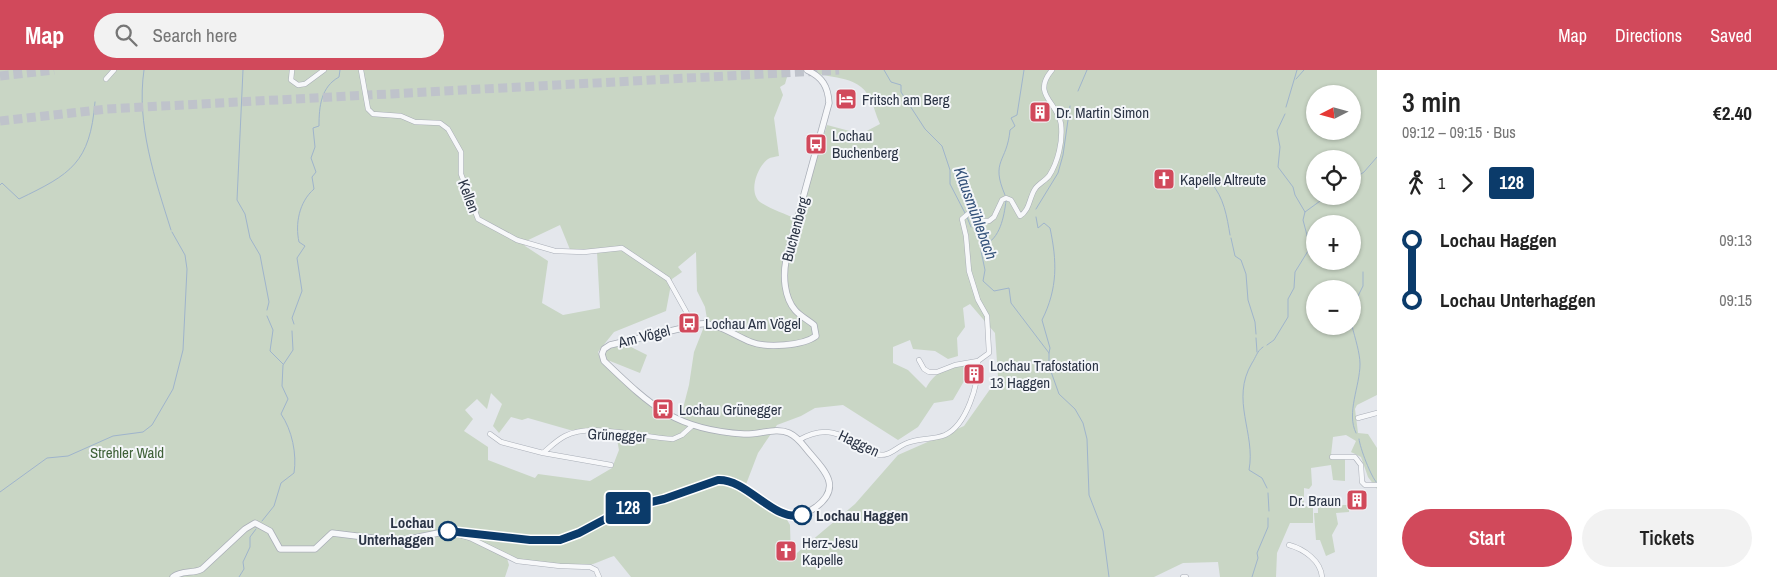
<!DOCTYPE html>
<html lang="en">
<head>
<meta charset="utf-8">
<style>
	body { margin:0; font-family:"Archivo Narrow",sans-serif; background:#f2f2f2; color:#222; height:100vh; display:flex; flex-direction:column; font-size:19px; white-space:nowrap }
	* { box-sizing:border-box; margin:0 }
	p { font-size:16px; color:#767676 }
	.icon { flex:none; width:28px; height:28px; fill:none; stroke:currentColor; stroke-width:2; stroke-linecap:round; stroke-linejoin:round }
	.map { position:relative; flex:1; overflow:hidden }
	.side { display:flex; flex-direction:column; background:#fff; width:400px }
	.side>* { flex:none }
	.badge { padding:0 10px; border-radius:4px; font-size:18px; line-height:32px }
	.needle { width:32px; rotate:264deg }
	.controls { position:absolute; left:1306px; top:15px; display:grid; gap:10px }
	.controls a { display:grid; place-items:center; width:55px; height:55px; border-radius:50%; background:#fff; box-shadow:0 1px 4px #0004; font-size:25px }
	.map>.badge { position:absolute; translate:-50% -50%; box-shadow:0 0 0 2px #fff }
	.legs { display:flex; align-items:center; gap:8px; height:55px; padding:0 25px; font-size:16px }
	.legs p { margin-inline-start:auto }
	.overview { display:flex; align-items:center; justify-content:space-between; height:85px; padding:0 25px }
	h1 { font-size:28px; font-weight:600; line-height:38px }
	.button { display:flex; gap:10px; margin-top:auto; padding:10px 25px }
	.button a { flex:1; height:58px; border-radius:30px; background:#d1495b; color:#fff; font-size:20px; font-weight:600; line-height:58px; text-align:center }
	.button a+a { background:#f2f2f2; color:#222 }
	ul { padding:0 25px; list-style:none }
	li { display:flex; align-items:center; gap:18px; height:60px; font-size:19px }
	li i { display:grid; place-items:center; width:8px; height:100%; margin:0 6px; background:currentColor }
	li i::after { content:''; width:12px; height:12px; margin:-6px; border:4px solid; border-radius:50%; background:#fff }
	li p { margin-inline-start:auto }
	li:first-child i { background:linear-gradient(#0000 50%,currentColor 0) }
	li:last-child i { background:linear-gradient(currentColor 50%,#0000 0) }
	header { display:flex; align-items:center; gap:30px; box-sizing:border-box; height:70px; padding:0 25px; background:#d1495b; color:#fff }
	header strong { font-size:24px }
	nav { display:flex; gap:28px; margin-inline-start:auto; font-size:18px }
	.search { width:350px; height:45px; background:#f2f2f2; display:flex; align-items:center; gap:12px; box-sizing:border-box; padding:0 18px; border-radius:28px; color:#767676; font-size:19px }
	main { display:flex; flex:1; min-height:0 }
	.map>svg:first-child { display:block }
	.green { fill:#c9d6c5; fill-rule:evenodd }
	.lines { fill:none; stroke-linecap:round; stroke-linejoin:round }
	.stream { stroke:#9fb4cc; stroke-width:1 }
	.motorway-tunnel { stroke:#bfc3cb; stroke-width:9; stroke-dasharray:9 4.5; stroke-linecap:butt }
	.minor-casing { stroke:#a9aeb7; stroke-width:5.5 }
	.tertiary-casing { stroke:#a9aeb7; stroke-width:7 }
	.minor { stroke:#f7f8fa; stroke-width:4.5 }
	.tertiary { stroke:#f7f8fa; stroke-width:5.5 }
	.line-1-casing { stroke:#fff; stroke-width:11 }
	.line-1 { stroke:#0b3b6a; stroke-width:8 }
	.stop-1-dot { fill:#fff; stroke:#0b3b6a; stroke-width:2.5 }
	.labels { text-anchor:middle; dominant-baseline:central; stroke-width:4; stroke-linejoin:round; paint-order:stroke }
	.poi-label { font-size:15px; fill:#2b3445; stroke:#f4f6f9; text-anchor:start }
	.street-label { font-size:15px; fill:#2b3445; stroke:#f4f6f9 }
	.park-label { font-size:15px; fill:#3f6138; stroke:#f4f6f9 }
	.stop-label { font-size:15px; font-weight:bold; fill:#2b3445; stroke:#f4f6f9; text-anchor:start }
	.water-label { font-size:16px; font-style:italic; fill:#34527a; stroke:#f4f6f9 }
</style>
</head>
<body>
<header>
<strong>Map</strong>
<div class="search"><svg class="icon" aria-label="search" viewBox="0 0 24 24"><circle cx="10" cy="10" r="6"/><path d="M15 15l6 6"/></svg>Search here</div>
<nav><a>Map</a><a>Directions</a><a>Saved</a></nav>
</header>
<main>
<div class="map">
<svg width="1377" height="507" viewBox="0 0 1377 507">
	<rect width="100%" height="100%" fill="#e4e7ec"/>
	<!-- green -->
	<path class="green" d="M0,0H789L785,14L780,17L783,25L774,48L779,86C775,87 771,87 768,89C757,97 748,122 760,132C770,139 785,144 797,149L827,55L861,64L880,54C876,46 874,36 870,28C857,3 828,10 807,0H1377V325L1357,335L1355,339L1358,363L1368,364L1377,378V419L1368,407L1361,387L1351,382L1356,371L1346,365L1333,367L1331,385L1334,388L1345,389V411L1333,410L1331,395L1311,398L1312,415L1309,419L1304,418V436L1313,437V453H1290L1277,483L1276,507H1220L1218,492L1183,493L1154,507H631L614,486C604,489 594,495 584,496C561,499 526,497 506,485L509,495L505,507H0ZM1315,24H1352V61H1315ZM1315,89H1352V126H1315ZM1315,154H1352V191H1315ZM560,155L571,182H597L600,238L563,245L542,233L548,191L525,176L524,172ZM696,182L697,221L705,237L707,249L694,282L689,315L680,350C647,341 624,312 600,289L598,282L614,262L666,241L672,209L682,202L678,197ZM1315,219H1352V256H1315ZM970,234L995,263L998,307L994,310L993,315L964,356L898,385L855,434L791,488L790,455L786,448L726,412L712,413L666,431L626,440L596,455C616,438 641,438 665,429C683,422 703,407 724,408C730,408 739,414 745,417L758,383L777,355L801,346L815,338L843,335L898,370L918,357L934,333L953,330L974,294C952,297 938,297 926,318L908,300L893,293V277L910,270L913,279L935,281L948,289L958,286L957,268L965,257L963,238ZM491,323L502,334L493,356L499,363L511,347L522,350L528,348L570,360L615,359L619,380L612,398L590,411L538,404L535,408L488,390V377L464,361L473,349L465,340L477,329L487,339Z
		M625,274L647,285L640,303L610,291L608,292L604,285L607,279Z
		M1341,430V435H1349V442L1336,443L1338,454L1332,465L1335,482L1326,486L1320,470H1316L1314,443H1318V431Z"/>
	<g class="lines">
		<!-- stream -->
		<path class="stream" d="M144,0C136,54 155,109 171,160
			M243,0L237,130L245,144L250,168L260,185L269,232L267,240
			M884,0L891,12L901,15V22L925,59L942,76L950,100V114L965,143
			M1296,9L1304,0
			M1078,21L1087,0
			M1286,37L1297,0
			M1207,105L1209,109
			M1352,110L1364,102L1377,87
			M1211,113C1224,127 1227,147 1230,165
			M0,115L2,113L19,129C71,104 90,93 95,32
			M1005,125C990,90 1007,93 1010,60L1015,56L1011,48L1017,45L1024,0
			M1036,139L1058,103L1063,85L1070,36
			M1305,142L1327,126
			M967,147L971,157
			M1036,147L1038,158L1044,153L1050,158C1057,191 1058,218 1042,250L1050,278L1049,283
			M1231,168L1235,186L1241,190L1246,204L1248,230L1255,252L1256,264
			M984,175C1000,169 1004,147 1006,131
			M981,181L985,200L983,211L994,221L1009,218L1011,233L1049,283V296L1059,324L1075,339L1083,353L1087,369L1089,425L1103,461L1109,507
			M1352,238L1363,216V202
			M267,246L273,260L270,281L283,294
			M294,254L292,248L302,221L297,188L305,176L299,172C295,154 299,132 314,119L312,107L316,102L311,88L315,77L313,58L319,56C319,36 321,17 339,7L340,0
			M1352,256C1355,268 1360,283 1360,294C1360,316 1346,343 1356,363
			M1256,268L1257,282
			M1267,275L1274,270L1288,247V229L1294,218L1295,202L1308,181V169L1303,150L1305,142L1295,125L1293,117L1278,97L1280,77L1277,61L1285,44
			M1263,277C1257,281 1256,287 1252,293C1230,330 1256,363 1249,400L1262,408L1267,418
			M1359,369C1360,378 1371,407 1377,413
			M0,422L47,388L68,386L113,366L143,362L152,355L173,319L183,280L187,199L185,185L172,162
			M1268,423L1269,441
			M262,451L274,436L281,413L294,403C297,384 292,360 281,344L288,329L282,316L283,295L293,280L292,261
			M239,507L244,499L243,492L250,477V467L256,459
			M1252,507L1258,488L1257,483L1268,457V448"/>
		<!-- motorway-tunnel -->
		<path class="motorway-tunnel" d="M0,6L54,0
			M0,51L107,39L839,0"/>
		<!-- minor casing -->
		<g class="minor-casing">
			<path id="minor" d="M292,0L291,10L298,15L305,14L324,0
				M361,0L368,39L373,44L401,46L415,52L440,53L448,59L461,82V104L478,149L517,170L555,181L584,182L622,178L668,209L693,254
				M106,9L114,0
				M919,290L924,299L929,302H937L955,295L978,291L989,283L987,246L978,230L969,201L966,166L962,149L969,143L981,151H989L994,147L1002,130L1006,128L1011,130L1020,146C1030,140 1029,128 1035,119C1038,114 1045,111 1049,106C1058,92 1063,71 1061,54C1058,32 1031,25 1052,0
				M1358,348L1377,343
				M490,364L501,372L543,383C550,377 557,370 565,366C592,352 643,368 673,369L682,365L692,356
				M799,370C832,351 848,370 876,384C889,388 896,377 907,373C919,368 933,370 945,365C967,355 979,313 978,291
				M543,383L611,395
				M1332,387H1355L1361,395L1362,412L1365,415H1377
				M449,462L470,468L517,491L560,496L590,497L596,500L599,507
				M1289,475C1304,479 1321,491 1322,507
				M1183,507H1186"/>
		</g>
		<!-- tertiary casing -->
		<g class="tertiary-casing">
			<path id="tertiary" d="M173,507C182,500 193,504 202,499L245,459L255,453L270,461L280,479H315L332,463L389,470L409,469L448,461L530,470H560L579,463L626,438L664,429L718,410C747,409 770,448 796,446C803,446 810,441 816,437C843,417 824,400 808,381C803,375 798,367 789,363C776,357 758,365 744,364C676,360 652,337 604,291L602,284L604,279L610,275L700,254C717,252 735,266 751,272C766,278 803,276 816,266L814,255C808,250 800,246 795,240C784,227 783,206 786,190L829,33C828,16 822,7 807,0"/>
		</g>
		<!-- minor -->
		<use href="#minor" class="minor"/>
		<!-- tertiary -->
		<use href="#tertiary" class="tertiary"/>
	</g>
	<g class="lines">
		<!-- line-1 casing -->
		<g class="line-1-casing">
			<path id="line-1" d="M448,461L530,470H560L579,463L626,438L664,429L718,410C748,409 773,452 802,445"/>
		</g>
		<!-- line-1 -->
		<use href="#line-1" class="line-1"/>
	</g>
	<!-- icons -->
	<defs>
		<g id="hotel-square" transform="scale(1.125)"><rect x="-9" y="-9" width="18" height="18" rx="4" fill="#d1495b" stroke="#f4f6f9"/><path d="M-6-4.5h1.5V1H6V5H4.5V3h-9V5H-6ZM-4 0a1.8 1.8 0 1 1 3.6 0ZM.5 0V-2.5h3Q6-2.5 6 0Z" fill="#fff"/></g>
		<g id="building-square" transform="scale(1.125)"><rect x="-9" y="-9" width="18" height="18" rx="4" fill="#d1495b" stroke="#f4f6f9"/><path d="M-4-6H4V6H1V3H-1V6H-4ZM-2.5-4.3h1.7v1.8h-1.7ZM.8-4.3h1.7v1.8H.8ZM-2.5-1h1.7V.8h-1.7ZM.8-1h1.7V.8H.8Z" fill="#fff"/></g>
		<g id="bus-square" transform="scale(1.125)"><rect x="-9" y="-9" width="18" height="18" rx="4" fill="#d1495b" stroke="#f4f6f9"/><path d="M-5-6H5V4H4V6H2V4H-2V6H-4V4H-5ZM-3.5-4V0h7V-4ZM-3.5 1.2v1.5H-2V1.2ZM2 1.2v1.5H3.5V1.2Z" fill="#fff"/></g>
		<g id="church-square" transform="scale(1.125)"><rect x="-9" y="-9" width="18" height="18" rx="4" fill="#d1495b" stroke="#f4f6f9"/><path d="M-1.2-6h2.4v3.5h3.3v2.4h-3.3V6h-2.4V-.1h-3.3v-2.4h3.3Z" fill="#fff"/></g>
	</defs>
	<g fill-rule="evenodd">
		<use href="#hotel-square" x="846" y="29"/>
		<use href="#building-square" x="1040" y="42"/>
		<use href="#bus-square" x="816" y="74"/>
		<use href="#church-square" x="1164" y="109"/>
		<use href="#bus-square" x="689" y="253"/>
		<use href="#building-square" x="974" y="304"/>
		<use href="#bus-square" x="663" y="339"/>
		<use href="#building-square" x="1357" y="430"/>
		<use href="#church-square" x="786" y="481"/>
	</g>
	<!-- markers -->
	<g class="stop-1-dot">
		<circle cx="802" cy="445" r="9"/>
		<circle cx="448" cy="461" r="9"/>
	</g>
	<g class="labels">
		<!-- poi labels -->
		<g class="poi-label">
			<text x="862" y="29">Fritsch am Berg</text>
			<text x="1056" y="42">Dr. Martin Simon</text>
			<text x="832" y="65">Lochau<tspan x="832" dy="17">Buchenberg</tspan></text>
			<text x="1180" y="109">Kapelle Altreute</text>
			<text x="705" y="253">Lochau Am Vögel</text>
			<text x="990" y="295">Lochau Trafostation<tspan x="990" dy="17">13 Haggen</tspan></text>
			<text x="679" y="339">Lochau Grünegger</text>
			<text x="1341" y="430" text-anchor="end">Dr. Braun</text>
			<text x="802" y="472">Herz-Jesu<tspan x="802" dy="17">Kapelle</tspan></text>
		</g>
		<!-- street labels -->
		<g class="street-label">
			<text transform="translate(469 126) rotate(69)">Kellen</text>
			<text transform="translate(795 159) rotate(-75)">Buchenberg</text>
			<text transform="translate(644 266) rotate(-14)">Am Vögel</text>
			<text transform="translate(617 365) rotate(3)">Grünegger</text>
			<text transform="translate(859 373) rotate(25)">Haggen</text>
		</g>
		<!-- park labels -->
		<g class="park-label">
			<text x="127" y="382">Strehler Wald</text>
		</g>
		<!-- stop labels -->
		<g class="stop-label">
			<text x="816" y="445">Lochau Haggen</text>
			<text x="434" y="452" text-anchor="end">Lochau<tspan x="434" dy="17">Unterhaggen</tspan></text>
		</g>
		<!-- water labels -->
		<g class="water-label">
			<text transform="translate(976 143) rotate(70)">Klausmühlebach</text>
		</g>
	</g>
</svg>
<div class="controls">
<a><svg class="needle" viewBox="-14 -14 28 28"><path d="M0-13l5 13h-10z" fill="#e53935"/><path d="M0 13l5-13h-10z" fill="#767676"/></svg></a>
<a><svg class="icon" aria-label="locate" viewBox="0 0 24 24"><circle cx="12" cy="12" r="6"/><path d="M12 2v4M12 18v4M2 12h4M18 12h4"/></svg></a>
<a>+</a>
<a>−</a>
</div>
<b class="badge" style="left:628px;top:438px;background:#0b3b6a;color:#fff">128</b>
</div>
<section class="side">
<div class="overview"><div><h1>3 min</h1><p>09:12 – 09:15 · Bus</p></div><b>€2.40</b></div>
<div class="legs"><svg class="icon" aria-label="walk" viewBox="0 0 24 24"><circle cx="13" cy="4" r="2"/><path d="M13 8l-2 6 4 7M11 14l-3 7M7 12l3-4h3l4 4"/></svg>1<svg class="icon" aria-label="forward" viewBox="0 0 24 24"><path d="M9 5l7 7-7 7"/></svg><b class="badge" style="background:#0b3b6a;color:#fff">128</b></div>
<ul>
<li><i style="color:#0b3b6a"></i><b>Lochau Haggen</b><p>09:13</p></li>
<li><i style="color:#0b3b6a"></i><b>Lochau Unterhaggen</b><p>09:15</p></li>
</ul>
<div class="button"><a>Start</a><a>Tickets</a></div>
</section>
</main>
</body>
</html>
